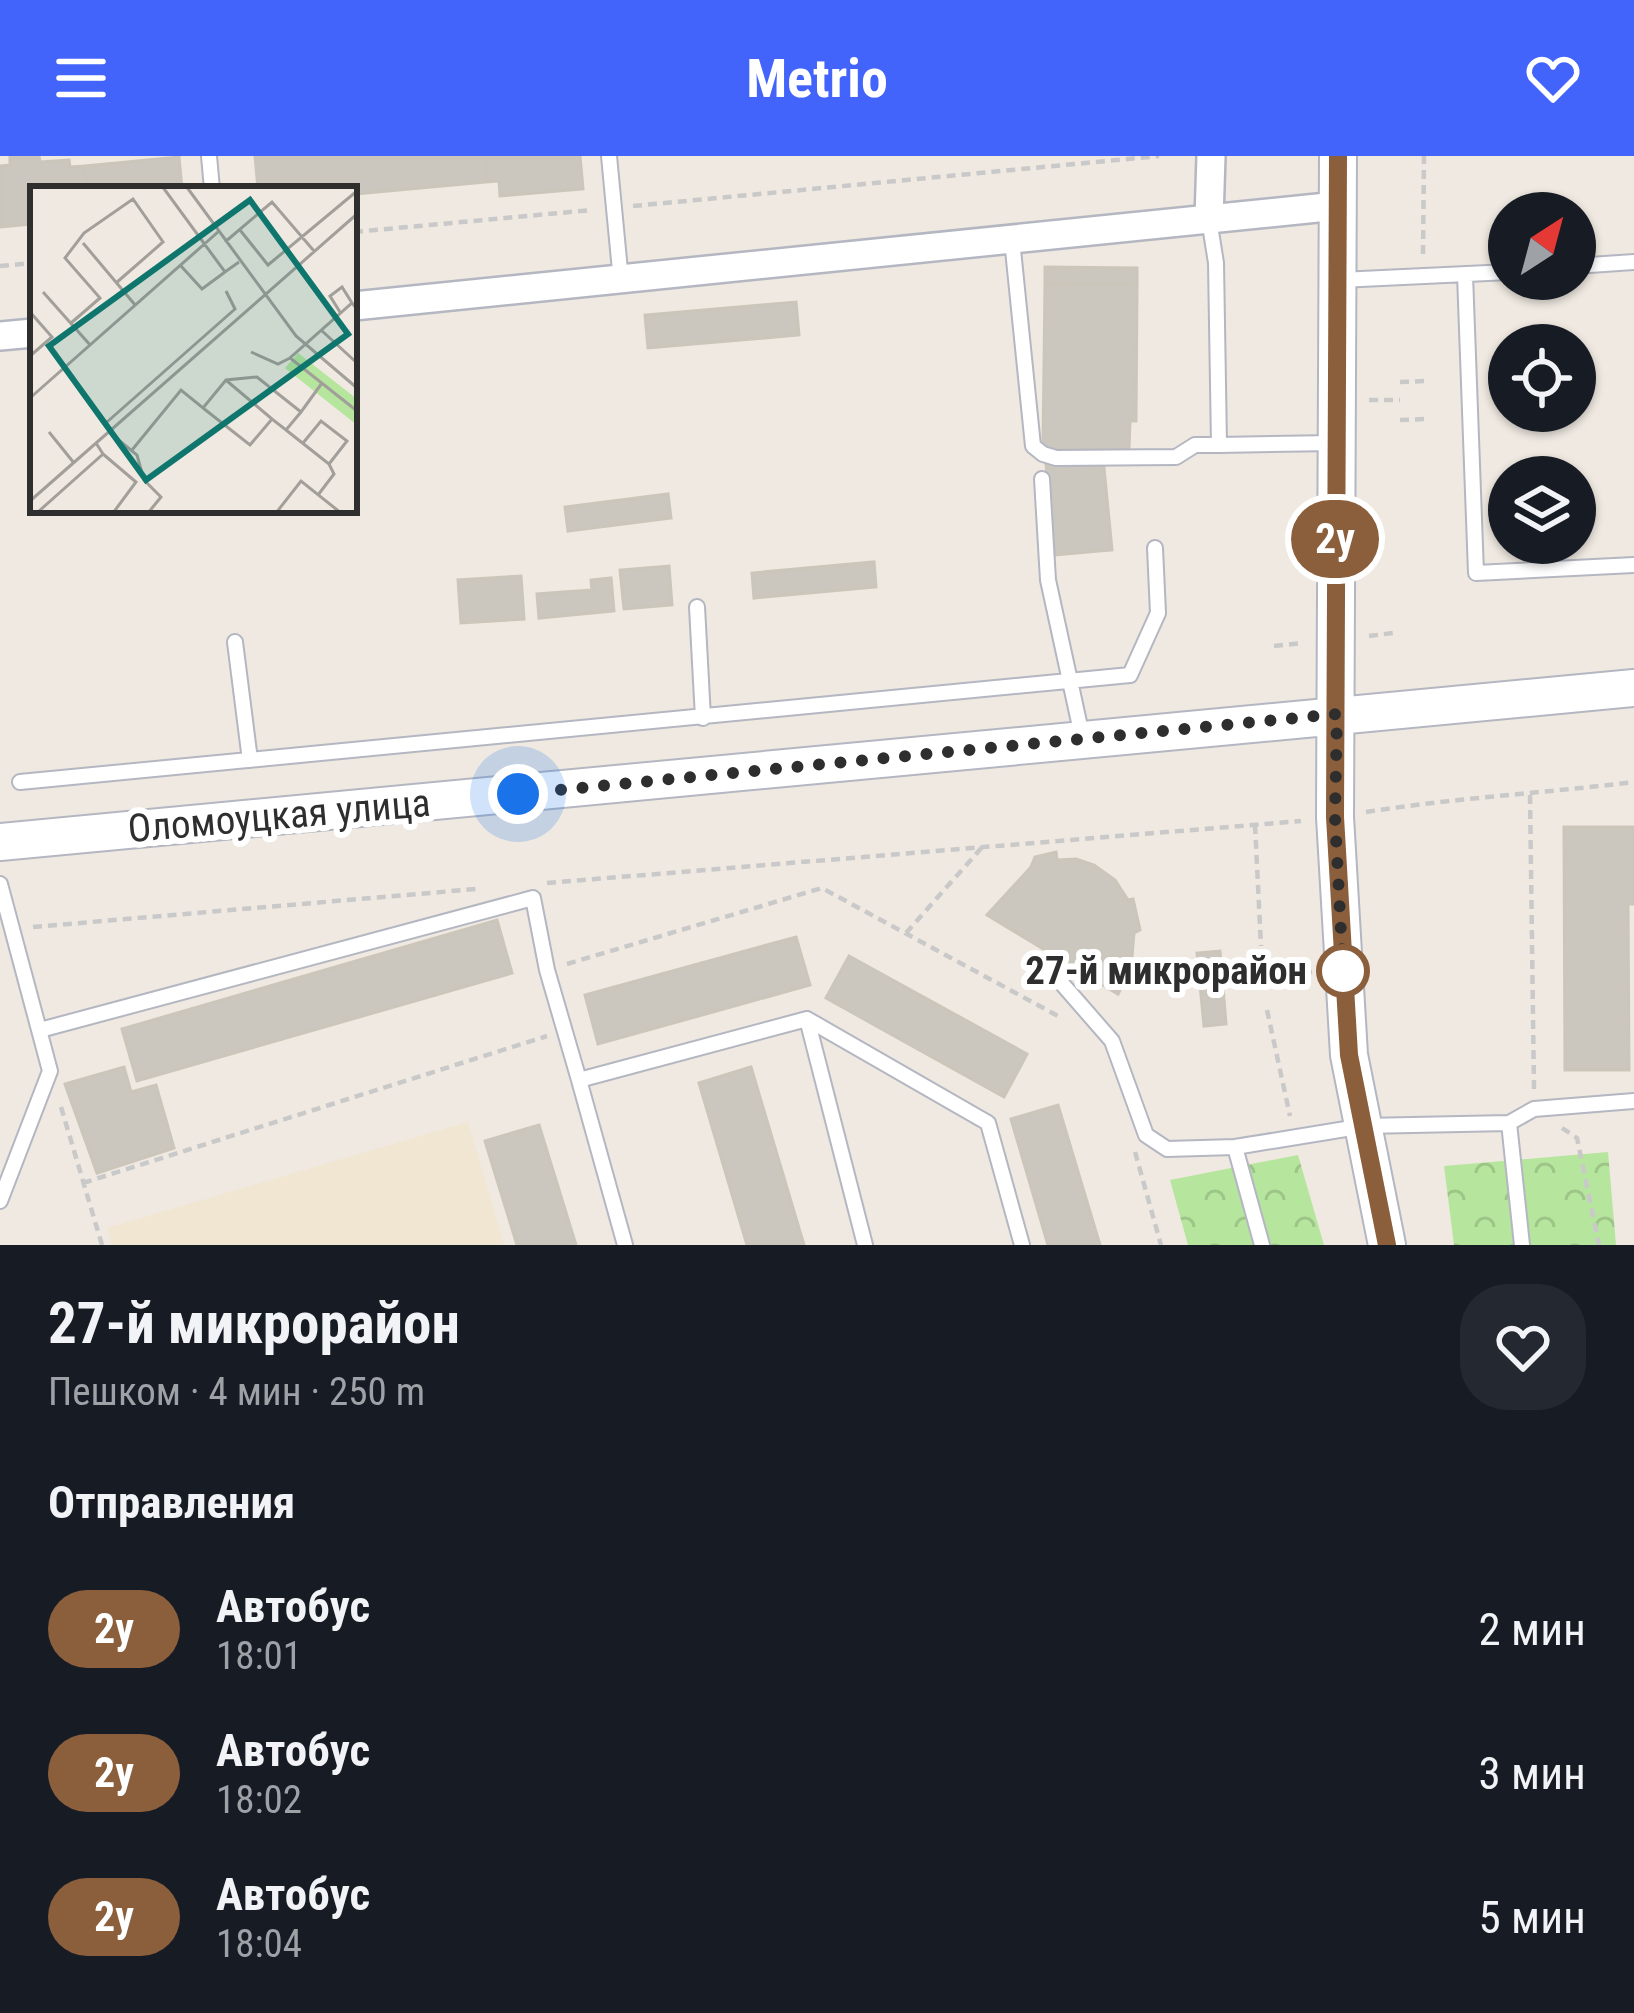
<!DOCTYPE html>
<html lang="ru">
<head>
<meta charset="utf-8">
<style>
	body { margin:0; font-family:"Roboto Condensed",sans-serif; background:#242831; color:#f1f3f6; height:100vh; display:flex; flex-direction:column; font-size:45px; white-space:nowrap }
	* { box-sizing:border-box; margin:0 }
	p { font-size:39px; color:#9ea1a6 }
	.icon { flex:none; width:66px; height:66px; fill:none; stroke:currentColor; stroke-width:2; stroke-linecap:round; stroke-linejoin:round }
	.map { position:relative; height:1089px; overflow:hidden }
	.panel { display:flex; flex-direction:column; background:#171b24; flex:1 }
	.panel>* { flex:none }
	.badge { padding:0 24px; border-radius:39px; font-size:42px; line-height:78px }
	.needle { width:78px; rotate:36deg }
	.controls { position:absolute; left:1488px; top:36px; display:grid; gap:24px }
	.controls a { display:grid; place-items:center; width:108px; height:108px; border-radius:50%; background:#171b24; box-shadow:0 3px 9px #0004; font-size:60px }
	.you { position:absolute; width:60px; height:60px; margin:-30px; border:9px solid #fff; border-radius:50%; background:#1a73e8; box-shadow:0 0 0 18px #1a73e833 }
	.map>.badge { position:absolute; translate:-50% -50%; box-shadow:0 0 0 6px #fff }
	h2 { padding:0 48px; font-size:45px; line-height:108px }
	.round { display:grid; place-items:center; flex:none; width:126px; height:126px; border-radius:48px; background:#242831 }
	.head { display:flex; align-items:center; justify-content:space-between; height:204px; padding:0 48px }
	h1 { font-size:57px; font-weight:700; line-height:90px }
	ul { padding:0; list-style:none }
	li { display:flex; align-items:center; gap:36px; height:144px; padding:0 48px }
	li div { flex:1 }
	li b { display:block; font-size:45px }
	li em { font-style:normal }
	li .badge { min-width:132px; font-weight:700; text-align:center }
	header { display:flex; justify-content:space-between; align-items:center; height:156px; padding:0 48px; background:#4264fb; color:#fff; font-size:54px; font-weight:700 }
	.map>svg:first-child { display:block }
	.education { fill:#f0e6d1 }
	.forest { fill:url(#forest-crowns) }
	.building { fill:#cbc7bf; stroke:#cbc5ba; stroke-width:3 }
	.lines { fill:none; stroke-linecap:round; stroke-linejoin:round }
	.service-casing { stroke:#b4b7c1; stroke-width:18 }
	.minor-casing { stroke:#b4b7c1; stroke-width:32 }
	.tertiary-casing { stroke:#b4b7c1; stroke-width:40 }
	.path { stroke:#c9c9c9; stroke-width:4.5; stroke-dasharray:9 6; stroke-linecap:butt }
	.service { stroke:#fff; stroke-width:14 }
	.minor { stroke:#fff; stroke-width:27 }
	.tertiary { stroke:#fff; stroke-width:36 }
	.line-casing { stroke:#fff; stroke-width:27 }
	.line { stroke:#8b5e3c; stroke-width:18 }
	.walk { stroke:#2e2e2e; stroke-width:12; stroke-dasharray:0 21.6 }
	.stop-dot { fill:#fff; stroke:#8b5e3c; stroke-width:6 }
	.labels { text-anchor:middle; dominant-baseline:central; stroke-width:12; stroke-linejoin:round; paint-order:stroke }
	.street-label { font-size:39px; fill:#2e2e2e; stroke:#fff }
	.stop-label { font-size:39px; font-weight:bold; fill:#2e2e2e; stroke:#fff; text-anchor:end }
	.inset-road { fill:none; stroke:#a29e99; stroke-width:3 }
	.view { fill:#0f766e; fill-opacity:0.15; stroke:#0f766e; stroke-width:6 }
	.inset-edge { fill:none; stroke:#2e2e2e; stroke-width:6 }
</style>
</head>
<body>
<header><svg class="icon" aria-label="menu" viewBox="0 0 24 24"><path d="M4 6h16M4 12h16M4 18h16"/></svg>Metrio<svg class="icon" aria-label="heart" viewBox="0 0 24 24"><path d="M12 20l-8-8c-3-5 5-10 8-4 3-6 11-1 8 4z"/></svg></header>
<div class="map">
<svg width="1634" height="1089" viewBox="0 0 1634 1089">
	<defs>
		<pattern id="forest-crowns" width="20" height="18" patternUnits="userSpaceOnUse" patternTransform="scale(3)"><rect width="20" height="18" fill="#b6e59e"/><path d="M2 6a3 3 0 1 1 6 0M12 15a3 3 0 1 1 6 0" fill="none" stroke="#9dc588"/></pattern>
	</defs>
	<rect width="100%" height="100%" fill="#efe9e1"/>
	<!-- education -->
	<path class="education" d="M468,966L504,1089H112L107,1072Z"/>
	<!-- forest -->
	<path class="forest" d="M1608,996L1616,1089H1454L1444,1010Z
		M1298,999L1324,1089H1188L1170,1024Z"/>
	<!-- building -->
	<path class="building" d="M10,0H39L40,6L69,4L70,11L84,10L87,33H33V68L0,71V10L10,9Z
		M255,0H485L487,26L354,38V33H258Z
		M485,0H580L583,33L500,40L499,25L487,26Z
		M179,1L182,33H87L84,10Z
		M1045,111L1137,112V129L1045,128Z
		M1045,128L1137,129L1136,265H1130L1129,293L1043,292Z
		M796,146L799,179L648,192L645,159Z
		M1103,302L1112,394L1055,399L1046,308Z
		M668,338L671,362L568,375L565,351Z
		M874,406L876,431L754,442L752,417Z
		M669,410L672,449L624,453L620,414Z
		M521,420L524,463L461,467L458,424Z
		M611,422L614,455L539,462L537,438L592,434L591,424Z
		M1564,671H1634V748H1628L1629,914H1565Z
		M1056,696L1057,704L1076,703L1094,709L1115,724L1128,744L1133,743L1140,774L1134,777L1131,811L1118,838L987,759L1031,711L1035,701Z
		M497,764L512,817L137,925L122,873Z
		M796,781L810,829L598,888L585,839Z
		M1220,795L1226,868L1204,870L1197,797Z
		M849,800L1027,898L1004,941L826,842Z
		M124,911L131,936L156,929L174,992L97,1017L65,928Z
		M751,911L804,1089H747L699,927Z
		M1058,949L1100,1089H1048L1011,963Z
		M539,969L576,1089H517L485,985Z"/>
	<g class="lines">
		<!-- service casing -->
		<g class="service-casing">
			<path id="service" d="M209,0L212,33
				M609,0L621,125
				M1209,63L1216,107L1219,289L1335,287
				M1012,84L1033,290L1043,298L1056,302L1176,301L1195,289H1219
				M1575,110L1634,106
				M1465,119L1476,417L1634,409
				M1340,124L1509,116
				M1042,323L1048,424L1082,580
				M697,451L703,562
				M235,486L250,604
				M20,626L1130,519L1158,457L1155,392
				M0,728L50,915L0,1045
				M1051,815L1112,885L1146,979L1167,993L1235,991
				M807,863L865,1089
				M40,874L533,742L547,814L579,924L807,863L988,967L1022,1089
				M579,924L625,1089
				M1509,967L1522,1089
				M1262,1089L1235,991L1364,970L1509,967L1534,953L1634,945"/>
		</g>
		<!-- minor casing -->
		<g class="minor-casing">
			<path id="minor" d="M1209,63L1211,0
				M354,150L1337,50
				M0,180L33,177"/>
		</g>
		<!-- tertiary casing -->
		<g class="tertiary-casing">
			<path id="tertiary" d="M1338,0L1335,661L1349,899L1387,1089
				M0,686L1634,532"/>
		</g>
		<!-- path -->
		<path class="path" d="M633,50L1159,0
			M354,76L592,54
			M1423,98L1424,0
			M0,110L33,107
			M1400,226L1425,225
			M1369,244H1400
			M1400,264L1425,263
			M1369,480L1393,477
			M1274,490L1304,487
			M1530,639L1534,933
			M1366,656C1455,642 1544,637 1634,626
			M1255,669L1261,790
			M547,727L1301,665
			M33,771L476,733
			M906,777L984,689
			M567,808L822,732L1058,860
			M1264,822L1312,816
			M1267,854L1290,960
			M61,951L102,1089
			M1562,972L1577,982L1599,1089
			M1135,996L1161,1089
			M83,1027L547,880"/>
		<!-- service -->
		<use href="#service" class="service"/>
		<!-- minor -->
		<use href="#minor" class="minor"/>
		<!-- tertiary -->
		<use href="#tertiary" class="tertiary"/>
	</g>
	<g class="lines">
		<!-- line casing -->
		<g class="line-casing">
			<path id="line" d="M1338,0L1335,661L1349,899L1387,1089"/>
		</g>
		<!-- line -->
		<use href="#line" class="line"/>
		<!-- walk -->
		<path class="walk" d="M518,638L1337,558L1335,661L1343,815"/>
	</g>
	<!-- markers -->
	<circle class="stop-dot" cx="1343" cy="815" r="24"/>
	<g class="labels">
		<!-- street labels -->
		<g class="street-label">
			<text transform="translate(279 660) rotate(-5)">Оломоуцкая улица</text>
		</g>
		<!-- stop labels -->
		<g class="stop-label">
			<text x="1307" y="815">27-й микрорайон</text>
		</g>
	</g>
	<!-- overview -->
	<g transform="translate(30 30)">
		<rect width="327" height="327" fill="#efe9e1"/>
		<path d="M268,167L327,213V239L255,182Z" fill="#b6e59e"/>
		<path class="inset-road" d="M132,0L195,86L209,76M156,0L266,150L327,202M210,44L238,79L327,5M195,56L242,16L284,65M53,57L106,120M151,80L172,103L195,86M13,106L61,160M327,123L322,117L260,172L327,225M0,126L22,151L0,170M310,126L300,110L312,101L322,117M41,137L70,112L35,72L54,47L103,13L133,56L86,97M291,144L327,177M221,166L248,178L260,172M197,195L242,233M0,212L188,46M173,222L220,259L242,233L256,244L271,226M77,236L205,123L196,105M256,244L299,278L304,288L288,309M19,246L44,277M79,246L107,269L114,294L131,311L118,327M273,257L291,235L317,255L299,278M102,264L151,204L173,222L196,194L227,191L271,226L292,197M73,268L106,296L83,327M0,315L327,28M9,325L73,268L66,257M246,327L271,295L311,327"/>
		<path class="view" d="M220,14L318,148L116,294L19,160Z"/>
		<rect width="327" height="327" class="inset-edge"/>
	</g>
</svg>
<div class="controls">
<a><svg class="needle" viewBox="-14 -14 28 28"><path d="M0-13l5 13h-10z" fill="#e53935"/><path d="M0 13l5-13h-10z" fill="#9ea1a6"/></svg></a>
<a><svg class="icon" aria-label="locate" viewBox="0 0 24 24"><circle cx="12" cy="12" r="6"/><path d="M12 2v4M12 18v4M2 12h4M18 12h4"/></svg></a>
<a><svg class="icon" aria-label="layers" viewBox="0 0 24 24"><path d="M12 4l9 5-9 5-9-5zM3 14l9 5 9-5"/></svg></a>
</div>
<div class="you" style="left:518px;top:638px"></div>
<b class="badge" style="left:1335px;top:383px;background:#8b5e3c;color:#fff">2у</b>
</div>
<section class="panel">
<div class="head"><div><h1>27-й микрорайон</h1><p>Пешком · 4 мин · 250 m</p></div><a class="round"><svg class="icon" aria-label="heart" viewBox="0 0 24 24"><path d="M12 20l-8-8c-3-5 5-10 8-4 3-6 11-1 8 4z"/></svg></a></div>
<h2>Отправления</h2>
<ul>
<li><span class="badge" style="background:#8b5e3c;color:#fff">2у</span><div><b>Автобус</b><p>18:01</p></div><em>2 мин</em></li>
<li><span class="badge" style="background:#8b5e3c;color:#fff">2у</span><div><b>Автобус</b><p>18:02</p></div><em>3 мин</em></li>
<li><span class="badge" style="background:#8b5e3c;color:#fff">2у</span><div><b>Автобус</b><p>18:04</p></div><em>5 мин</em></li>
</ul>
</section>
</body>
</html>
